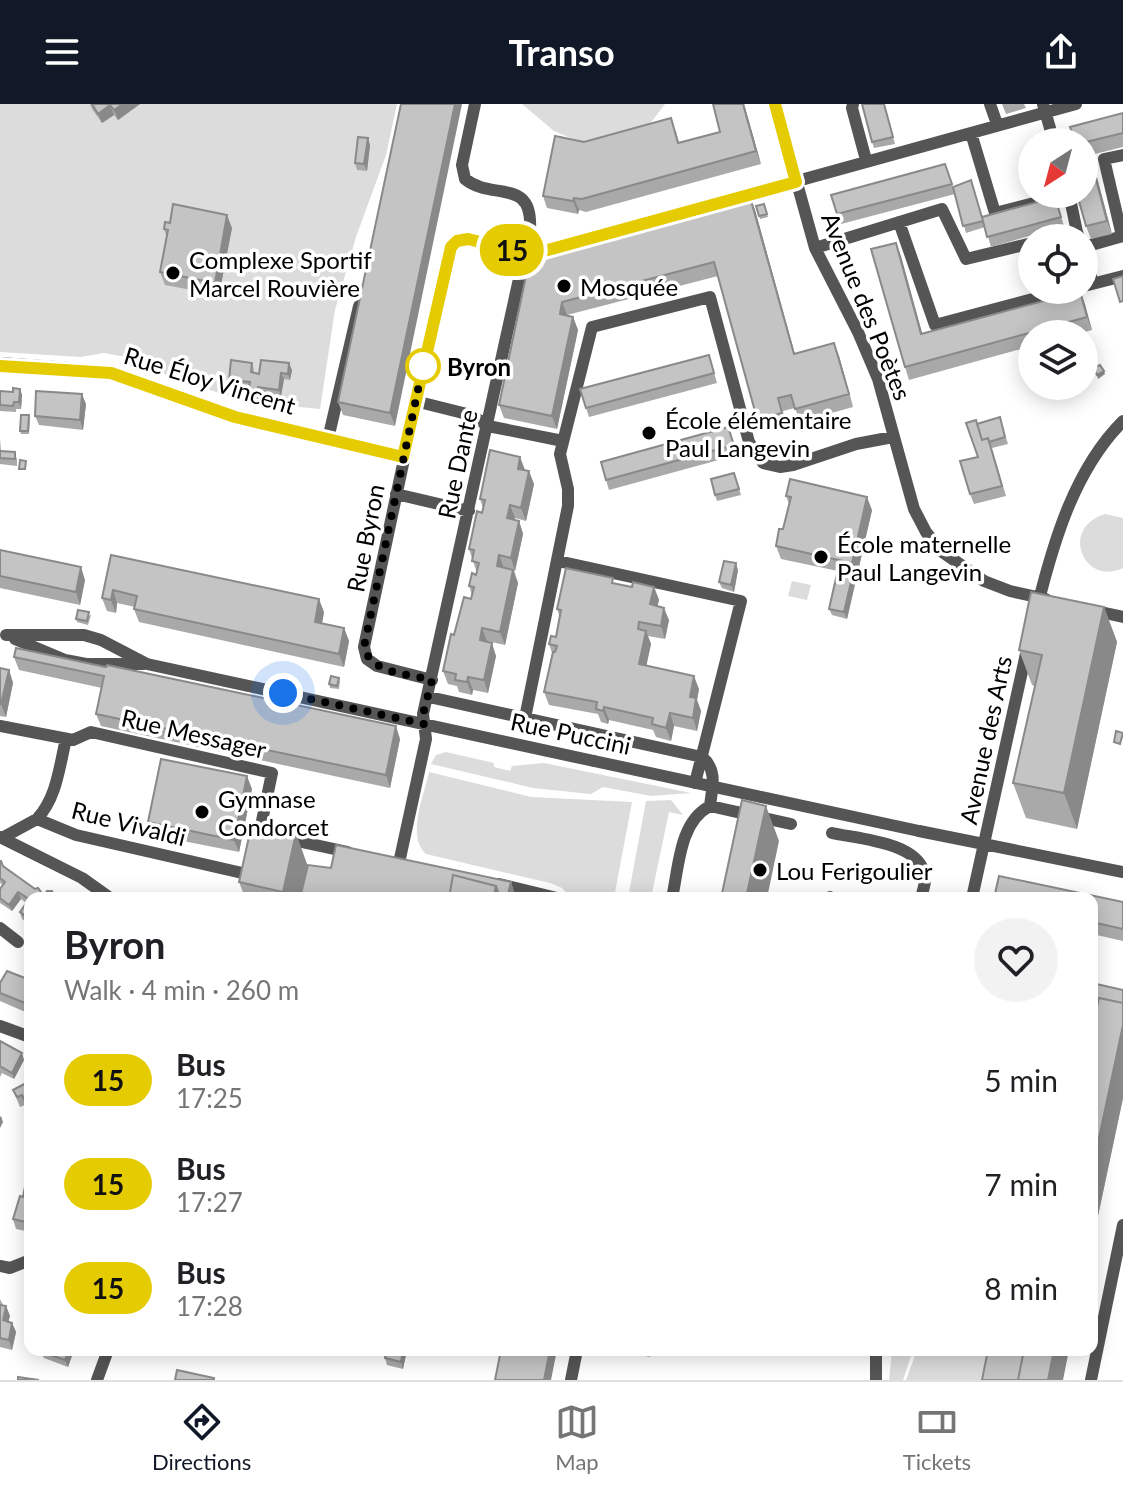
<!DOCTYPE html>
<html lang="en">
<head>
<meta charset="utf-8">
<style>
	body { margin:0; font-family:Lato,sans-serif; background:#f2f2f2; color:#202124; height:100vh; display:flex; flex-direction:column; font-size:30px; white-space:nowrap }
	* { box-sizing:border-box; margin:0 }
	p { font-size:26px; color:#757577 }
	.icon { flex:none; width:44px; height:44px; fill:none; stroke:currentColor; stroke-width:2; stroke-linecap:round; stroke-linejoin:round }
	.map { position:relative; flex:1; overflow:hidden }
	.panel { position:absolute; left:24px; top:788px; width:1074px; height:464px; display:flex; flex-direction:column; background:#fff; border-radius:16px; box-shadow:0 4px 20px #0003 }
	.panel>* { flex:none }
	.badge { padding:0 16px; border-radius:26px; font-size:28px; line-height:52px }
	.needle { width:52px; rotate:216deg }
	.controls { position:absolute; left:1018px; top:24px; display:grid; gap:16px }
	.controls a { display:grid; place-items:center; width:80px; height:80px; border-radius:50%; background:#fff; box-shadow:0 4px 20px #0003; font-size:40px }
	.you { position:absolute; width:40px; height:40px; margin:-20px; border:6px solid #fff; border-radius:50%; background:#1a73e8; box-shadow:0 0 0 12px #1a73e833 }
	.map>.badge { position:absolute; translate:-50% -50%; box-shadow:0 0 0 4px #fff }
	.round { display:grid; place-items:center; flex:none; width:84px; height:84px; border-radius:42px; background:#f2f2f2 }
	.summary { display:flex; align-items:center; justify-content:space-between; height:136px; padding:0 40px }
	h1 { font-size:38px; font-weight:700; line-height:60px }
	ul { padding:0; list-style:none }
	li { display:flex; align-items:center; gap:24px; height:104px; padding:0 40px }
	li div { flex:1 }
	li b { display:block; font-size:30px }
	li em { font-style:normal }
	li .badge { min-width:88px; font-weight:700; text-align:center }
	header { display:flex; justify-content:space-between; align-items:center; height:104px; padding:0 40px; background:#111827; color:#fff; font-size:36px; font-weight:700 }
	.dock { display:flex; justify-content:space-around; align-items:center; height:112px; border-top:2px solid #e0e0e0; background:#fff; font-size:22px; color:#757577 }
	.dock a { display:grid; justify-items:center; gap:4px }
	.dock .current { color:#111827 }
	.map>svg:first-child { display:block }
	.green { fill:#dcdcdc }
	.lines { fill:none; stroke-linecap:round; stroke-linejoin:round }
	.street { stroke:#555; stroke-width:12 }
	.secondary { stroke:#222; stroke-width:16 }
	.street-bridge { stroke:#555; stroke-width:12 }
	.wall { fill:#a9a9a9 }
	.shaded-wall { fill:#898989 }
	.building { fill:#c4c4c4; stroke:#898989; stroke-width:2 }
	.line-casing { stroke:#fff; stroke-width:18 }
	.line { stroke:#e5cb02; stroke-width:12 }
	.walk { stroke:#000; stroke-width:8; stroke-dasharray:0 14.4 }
	.poi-dot { fill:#000; stroke:#fff; stroke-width:3 }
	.stop-dot { fill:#fff; stroke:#e5cb02; stroke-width:4 }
	.labels { text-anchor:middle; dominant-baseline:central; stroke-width:7; stroke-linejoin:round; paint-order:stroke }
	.poi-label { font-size:24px; fill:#000; stroke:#fff; text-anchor:start }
	.street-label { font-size:24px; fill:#000; stroke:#fff }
	.stop-label { font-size:24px; font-weight:bold; fill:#000; stroke:#fff; text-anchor:start }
</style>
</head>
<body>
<header><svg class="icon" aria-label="menu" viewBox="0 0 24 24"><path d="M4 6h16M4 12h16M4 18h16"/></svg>Transo<svg class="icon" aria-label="share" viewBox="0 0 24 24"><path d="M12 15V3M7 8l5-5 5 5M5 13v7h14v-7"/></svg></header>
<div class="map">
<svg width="1123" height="1276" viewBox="0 0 1123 1276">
	<rect width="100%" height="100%" fill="#fff"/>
	<!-- green -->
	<path class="green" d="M0,0H397L386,51L356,133L335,206L320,305L259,299L219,289L129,258L126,253L104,249L81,253L0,248Z
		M522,0H665L646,25L592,40L580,38L554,27Z
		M1105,410L1123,414V464C1084,483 1059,424 1105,410Z
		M792,477L811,481L807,496L788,492Z
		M446,648L494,659V663L510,667L512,662L544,659L691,689L651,692L603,683L591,690L533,684L431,660L436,651Z
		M429,668L531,693L632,698L614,794H571L562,784L550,779L426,750C406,732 424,692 429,668Z
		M671,696L683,711L669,708L651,794H628L646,697Z
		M892,1246H913L903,1276H889Z
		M917,1246H996L990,1276H906Z"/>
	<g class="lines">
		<!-- street -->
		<path class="street" d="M775,0L815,144L858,228L878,275L914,405L926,428L941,447L984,477L1010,487L1046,495
			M853,0L852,4L866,56
			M990,0L997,20
			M1043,0L1054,38
			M971,29L995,109L1069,90
			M1069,90L1077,128
			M899,118L935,221L1067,186
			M1122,132L1104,55L1123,51
			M1053,134L1077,128L1079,134
			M1084,143L1123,132
			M815,144L942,105L966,155L1032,139
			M1084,150L1093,179
			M1084,182L1123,172
			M415,297L471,311L488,322L563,337
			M328,335L359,202
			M396,390L469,407
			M558,457L741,497L695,679
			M1038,500C1054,436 1075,365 1123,317
			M1091,506L1123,513
			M6,531H84L101,536L147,560L594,657
			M15,535L65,556L86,560H144
			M432,576L377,562L367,555L364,543L448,149L457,137L468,135L525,149L544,147L1076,0
			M429,593L702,653C718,666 712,684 710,702
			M525,614L568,402V385L560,350L592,223L710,193L749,338L763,359L780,363L793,361L856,340L893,333
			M0,622L73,636L91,628L272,669L258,736
			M37,715C57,693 59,664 66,635
			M919,727L1123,768
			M832,729C859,735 915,738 924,768C927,776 923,786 921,794
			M0,733L82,774L110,794
			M2,734L37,715L76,731L251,771
			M283,734L348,748
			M399,759L426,635L423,610L530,125C533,73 492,97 465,75L462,61L475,0
			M499,780L557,794
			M672,794C679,763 679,718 710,702L791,720
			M829,794L830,793
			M972,794L1027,545
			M0,824L18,838
			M0,922L30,933
			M0,1162L10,1164L30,1156
			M876,1246V1276
			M97,1276L108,1246
			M571,1276L577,1246
			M1091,1276L1123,1121"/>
		<!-- secondary -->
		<path class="secondary" d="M0,261L111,269L235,313L403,353"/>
		<!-- street-bridge -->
		<path class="street-bridge" d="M594,657L919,727"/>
	</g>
	<!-- wall -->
	<path class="wall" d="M90,0H140L118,16L114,11L102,19L92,5Z
		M401,0L395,322L343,311L338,298Z
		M744,0L761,60L586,108L579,106L578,110L547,104L543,92L584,38L676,27L679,39L720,28Z
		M884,0L895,40L874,44L872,38Z
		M1002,0H1024L1026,4L1006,10Z
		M1123,9V43L1091,51L1112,130L1091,135L1086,122L1084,38Z
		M370,41L367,67L357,66L355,59Z
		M945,60L953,83L982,113L1055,93L1064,122L991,143L985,123L966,129L955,90L841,120L831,91Z
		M750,93L755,106L795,250L839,252L853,303L800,318L795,304L783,307L786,322L767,327L760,324L756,311L718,172L567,211L573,213L578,226L557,325L504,314L499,301L530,153Z
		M764,100L768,113L760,115L756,102Z
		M170,119L232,124L219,191L165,181L160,168L167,134L164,125Z
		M896,139L922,230L1080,187L1092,226L1078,230H1032V242L909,276L905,263Z
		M709,251L717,279L589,313L580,285Z
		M252,259L254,266V269L259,270L292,266L290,276L284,275L281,292L260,289L259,299L250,296L248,290L249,284L231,282L229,276Z
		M20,285L22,291L21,305H16V308L0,307V287L13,288Z
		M86,300L83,326L39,321L35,312Z
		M30,315L29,330H21L20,327Z
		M977,320H1002L1008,340L992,344L1006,392L974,400L970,390L978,353Z
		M728,323L737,351L609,386L606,376Z
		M0,335L1,347L17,354V362L0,360Z
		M525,366L534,380L526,417L515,414V416L519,417L523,430L515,467L514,466L518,479L505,541L487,537L496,552L488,589L473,586L472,591L459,588L457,582L448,580L443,567L454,531L472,491L469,482L477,469L469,445L482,409L483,404L480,395Z
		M734,369L741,391L717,397L715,391Z
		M786,392L872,406L847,515L832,511L829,505L838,467L781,455L776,442L783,425L789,400Z
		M0,446L85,476L80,501L0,484Z
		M111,451L324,508L322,519L344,524L349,537L344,563L139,518L134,505L135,503L117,499L116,509L107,507L102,494Z
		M738,466L734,488L722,484L719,478Z
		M615,479L632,483H654L659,496L657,502L669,516L665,535L648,532L651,540L646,561L699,585L697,596L701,607L697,627L674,622L671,637L656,633L653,626L609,616L608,620L601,618L598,610L549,601L544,588L552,549L549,540L556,533L560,513L557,505Z
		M1104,503L1117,538L1077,725L1026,714L1013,679L1035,582L1032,581L1019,546Z
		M91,511L88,521L77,518L76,515Z
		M14,553L400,635L390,684L101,622L96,610L102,584L19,566Z
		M0,564L9,566L13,579L6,613L0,612Z
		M339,574L340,577L339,585L330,584L329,580Z
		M252,685L239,748L152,731L148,718Z
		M0,757L3,762L44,792L54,791L30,794V821L22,815L20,808L26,799L21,795L12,807L0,799V785L3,781L0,779Z
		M308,761L331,764L511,778L515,791V794H245L239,778Z
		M1092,794L1123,798V837L1092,830Z
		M30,876V910L0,897V879Z
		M1092,879L1123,994L1092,1140V925L1094,917H1092Z
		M0,937L24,956L14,975L2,969L0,973Z
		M30,977V1010L25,1001L20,1003L13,986Z
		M30,1057V1128L16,1125L13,1115L23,1093Z
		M0,1195L3,1201L6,1202L10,1212L8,1218L12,1219L16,1228L12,1246L0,1243Z
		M74,1246L68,1263L44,1254L41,1248Z
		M407,1246L403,1265L387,1261L385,1254Z
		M617,1246H651L650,1253Z"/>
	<!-- shaded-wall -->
	<path class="shaded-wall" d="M123,0H140L118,16L114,6Z
		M455,0H462L395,322L390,309Z
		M743,0H744L761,60L756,47Z
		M110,1L114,11L102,19L98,10Z
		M368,34L370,41L367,67L364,60Z
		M1086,38L1091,51L1112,130L1107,117Z
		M750,93L755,106L798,263L794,250Z
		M574,94L579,106L578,110L573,97Z
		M227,111L232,124L219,191L215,179Z
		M896,139L901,152L926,243L921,230Z
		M1080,187L1085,200L1092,226L1087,213Z
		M562,198L567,211L560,210Z
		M573,213L578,226L557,325L552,312Z
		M834,239L839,252L853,303L849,290Z
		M289,259L292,266L290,276L288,270Z
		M1104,267L1105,270L1098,275L1097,271Z
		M281,269L284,275L281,292L279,286Z
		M258,283L260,289L259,299L256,292Z
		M20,285L22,291L21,305L19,298Z
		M82,290L86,300L83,326L80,316Z
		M520,353L525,366L523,378L518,365Z
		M529,367L534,380L526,417L521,404Z
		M867,393L872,406L847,515L844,508L854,465L852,459Z
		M510,401L515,414L512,427L507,414Z
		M519,417L523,430L515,467L511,454Z
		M499,451L504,464L497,462Z
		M736,459L738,466L734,488L731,481Z
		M81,463L85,476L80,501L76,488Z
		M513,466L518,479L505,541L500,528Z
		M654,483L659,496L655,513L650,500Z
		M113,486L117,499L116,509L111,496Z
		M319,495L324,508L320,531L315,518Z
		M1104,503L1117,538L1077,725L1064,689Z
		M664,504L669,516L665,535L661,522Z
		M344,524L349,537L344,563L339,550Z
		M482,524L487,537L485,549L480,536Z
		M646,527L651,540L644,573L639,560Z
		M492,539L496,552L488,589L484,576Z
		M9,566L13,579L6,613L1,600Z
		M694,572L699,585L697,596L701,607L697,627L693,614L690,593Z
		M468,573L473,586L472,591L467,578Z
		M604,603L609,616L608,620L603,607Z
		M670,609L674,622L671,637L666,624Z
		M396,622L400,635L390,684L386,671Z
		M247,672L252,685L239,748L234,736Z
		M766,702L779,737L767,794H746Z
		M296,729L312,774L308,794H285L283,788Z
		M511,778L515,791V794H507Z
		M496,782L500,794H493Z
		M18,788L21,795L12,807L9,801Z
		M1123,921V994L1092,1140V1067Z
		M22,949L24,956L14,975L12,969Z
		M1,1012L3,1018L0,1024V1013Z
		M6,1202L10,1212L6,1226L3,1216Z
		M12,1219L16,1228L12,1246L9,1236Z
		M69,1246H74L68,1263L65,1256Z
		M403,1246H407L403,1265L401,1258Z
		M550,1246H557L551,1276H544Z
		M1054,1246H1069L1063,1276H1048Z"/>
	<!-- building -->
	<path class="building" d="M92,0H123L114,6L110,1L98,10Z
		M401,0H455L390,309L338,298Z
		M713,0H743L756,47L582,95L574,94L573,97L543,92L555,32L584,38L671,14L678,39L720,28Z
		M862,0H884L893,33L872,38Z
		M1123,9V29L1086,38L1107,117L1086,122L1077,90H1084V38H1076L1070,23Z
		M358,33L368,34L364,60L355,59Z
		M945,60L952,80L837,110L831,91Z
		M1032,73V79L1028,80L1026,74Z
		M971,76L983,117L963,122L953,83Z
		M750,93L794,250L834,239L849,290L795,305L791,291L778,294L782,309L762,314L756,311L714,158L562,198L560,210L573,213L552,312L499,301L530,153Z
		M1055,93L1061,113L987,133L982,113Z
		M173,100L227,111L215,179L160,168L168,126L164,125L165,118L170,119Z
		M764,100L767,110L759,112L756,102Z
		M896,139L921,230L1080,187L1087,213L905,263L871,145Z
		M1123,172V197L1120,198L1113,175Z
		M709,251L714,269L586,304L580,285Z
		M231,256L252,259L251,268L259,270L261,256L289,259L288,270L281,269L279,286L258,283L256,292L248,290L250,278L229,276Z
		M1100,261L1104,267L1097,271L1093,264Z
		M13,284L20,285L19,298H14L13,302L0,301V287L13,288Z
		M36,287L82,290L80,316L35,312Z
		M21,311H29L28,327H20Z
		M1000,313L1005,333L989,338L988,334L982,336L977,320Z
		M976,316L982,336L988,334L1002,382L970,390L960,357L978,353L966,319Z
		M728,323L734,341L606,376L601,358Z
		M490,346L520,353L518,365L529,367L521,404L510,401L507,414L519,417L511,454L499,451L497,462L513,466L500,528L482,524L480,536L492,539L484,576L468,573L467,578L455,576L456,570L443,567L451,530L454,531L464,493L471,495L474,483L469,482L472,469L476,471L479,459L472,457L474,446L469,445L477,407L482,409L485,396L480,395Z
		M0,347L15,348V355L0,354Z
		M20,356L26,357L25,365H19Z
		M734,369L739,385L715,391L711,375Z
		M790,375L867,393L852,459L776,442L779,425H783L791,393L786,392Z
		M0,446L81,463L76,488L0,472Z
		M111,451L319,495L315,518L344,524L339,550L134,505L137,492L113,486L111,496L102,494Z
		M724,457L736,459L731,481L719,478Z
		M839,461L854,465L844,508L829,505Z
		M566,464L613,474L612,479L632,483L633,478L654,483L650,500L664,504L661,522L639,518L638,525L646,527L639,560L694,572L690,593L696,594L693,614L670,609L666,624L652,620L653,614L604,603L603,607L596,605L597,598L544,588L553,548H555L557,542L549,540L551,532L556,533L561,506L557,505Z
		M1031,488L1104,503L1064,689L1013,679L1042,551L1019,546Z
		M78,506L89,508L87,517L76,515Z
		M16,544L106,563L107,561L396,622L386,671L96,610L104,572L14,553Z
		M0,564L9,566L1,600H0Z
		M331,572L339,574L337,582L329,580Z
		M1116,627L1123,629L1120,640L1114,638Z
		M161,655L247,672L234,736L148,718Z
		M742,696L766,702L746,794H721Z
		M252,719L296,729L283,788L239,778Z
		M336,741L511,778L507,794H500L496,782L453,771L449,794H300L308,761L331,764Z
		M0,757H1L3,762L35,785L38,784L44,792L47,787H52L54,791L58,794H30V816L20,808L29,795L18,788L9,801L0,794V785L5,778L0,774Z
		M453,771L496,782L493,794H449Z
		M999,772L1123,798V825L1092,818V794H994Z
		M793,790L813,794H793Z
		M7,867L30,876V901L0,889V879Z
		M1092,879L1123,886V899L1099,894L1096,906L1092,905Z
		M1099,894L1123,899V921L1092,1067V925Z
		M0,937L22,949L12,969L0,962Z
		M30,977V1007L22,991L17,993L13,986Z
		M30,1057V1119L13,1115L20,1092L23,1093Z
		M28,1178H30V1196Z
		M0,1201L6,1202L3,1216L12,1219L9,1236L0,1234Z
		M42,1246H69L65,1256L41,1248Z
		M386,1246H403L401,1258L385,1254Z
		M501,1246H550L544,1276H495Z
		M988,1246H1024L1018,1276H982Z
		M1024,1246H1054L1048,1276H1018Z
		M177,1266L214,1274V1276H175Z
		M18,1273L39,1276H18Z"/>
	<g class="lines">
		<!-- line casing -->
		<g class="line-casing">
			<path id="line" d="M0,262L111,269L235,313L403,353L451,143L457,137L468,135L525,149L544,147L796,78L775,0"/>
		</g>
		<!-- line -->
		<use href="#line" class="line"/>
		<!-- walk -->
		<path class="walk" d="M283,589L424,620L423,610L432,576C409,570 371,570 364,543L424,257L423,262"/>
	</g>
	<!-- markers -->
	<g class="poi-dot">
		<circle cx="173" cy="169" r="8"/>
		<circle cx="564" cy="182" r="8"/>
		<circle cx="649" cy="329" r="8"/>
		<circle cx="821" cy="453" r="8"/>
		<circle cx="202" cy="708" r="8"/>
		<circle cx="760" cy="766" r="8"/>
	</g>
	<circle class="stop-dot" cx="423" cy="262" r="16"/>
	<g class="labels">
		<!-- poi labels -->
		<g class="poi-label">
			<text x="189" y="155">Complexe Sportif<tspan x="189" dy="28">Marcel Rouvière</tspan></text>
			<text x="580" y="182">Mosquée</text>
			<text x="665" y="315">École élémentaire<tspan x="665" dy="28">Paul Langevin</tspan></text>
			<text x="837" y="439">École maternelle<tspan x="837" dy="28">Paul Langevin</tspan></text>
			<text x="218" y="694">Gymnase<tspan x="218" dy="28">Condorcet</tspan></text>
			<text x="776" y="766">Lou Ferigoulier</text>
		</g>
		<!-- street labels -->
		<g class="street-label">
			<text transform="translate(867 202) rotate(68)">Avenue des Poètes</text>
			<text transform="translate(210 276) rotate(17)">Rue Éloy Vincent</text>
			<text transform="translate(457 360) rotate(-78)">Rue Dante</text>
			<text transform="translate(365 434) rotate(-79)">Rue Byron</text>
			<text transform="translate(194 629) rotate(13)">Rue Messager</text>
			<text transform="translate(571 629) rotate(12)">Rue Puccini</text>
			<text transform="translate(985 636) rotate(-78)">Avenue des Arts</text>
			<text transform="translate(129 719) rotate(14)">Rue Vivaldi</text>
		</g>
		<!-- stop labels -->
		<g class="stop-label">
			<text x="447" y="262">Byron</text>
		</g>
	</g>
</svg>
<div class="controls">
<a><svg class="needle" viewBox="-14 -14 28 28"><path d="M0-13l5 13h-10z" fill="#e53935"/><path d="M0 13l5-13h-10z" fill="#757577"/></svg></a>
<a><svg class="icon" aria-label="locate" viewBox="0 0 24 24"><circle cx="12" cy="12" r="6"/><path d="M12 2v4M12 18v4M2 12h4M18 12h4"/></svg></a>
<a><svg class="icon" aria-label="layers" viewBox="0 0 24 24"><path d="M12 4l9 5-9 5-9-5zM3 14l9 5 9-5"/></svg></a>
</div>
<div class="you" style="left:283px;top:589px"></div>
<b class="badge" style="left:512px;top:146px;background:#e5cb02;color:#111">15</b>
<section class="panel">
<div class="summary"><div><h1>Byron</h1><p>Walk · 4 min · 260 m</p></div><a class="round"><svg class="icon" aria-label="heart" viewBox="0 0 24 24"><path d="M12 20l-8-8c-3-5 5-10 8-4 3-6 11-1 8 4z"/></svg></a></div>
<ul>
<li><span class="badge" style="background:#e5cb02;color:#111">15</span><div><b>Bus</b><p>17:25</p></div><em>5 min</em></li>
<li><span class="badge" style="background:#e5cb02;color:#111">15</span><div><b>Bus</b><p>17:27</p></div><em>7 min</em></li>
<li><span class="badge" style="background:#e5cb02;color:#111">15</span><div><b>Bus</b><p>17:28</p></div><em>8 min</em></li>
</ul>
</section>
</div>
<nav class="dock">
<a class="current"><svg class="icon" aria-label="directions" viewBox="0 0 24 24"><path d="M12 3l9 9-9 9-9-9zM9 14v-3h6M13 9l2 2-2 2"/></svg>Directions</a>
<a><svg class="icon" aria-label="map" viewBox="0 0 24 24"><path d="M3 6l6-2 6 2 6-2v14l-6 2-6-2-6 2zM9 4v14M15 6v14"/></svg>Map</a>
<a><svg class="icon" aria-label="tickets" viewBox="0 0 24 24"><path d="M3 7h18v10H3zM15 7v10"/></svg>Tickets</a>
</nav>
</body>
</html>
